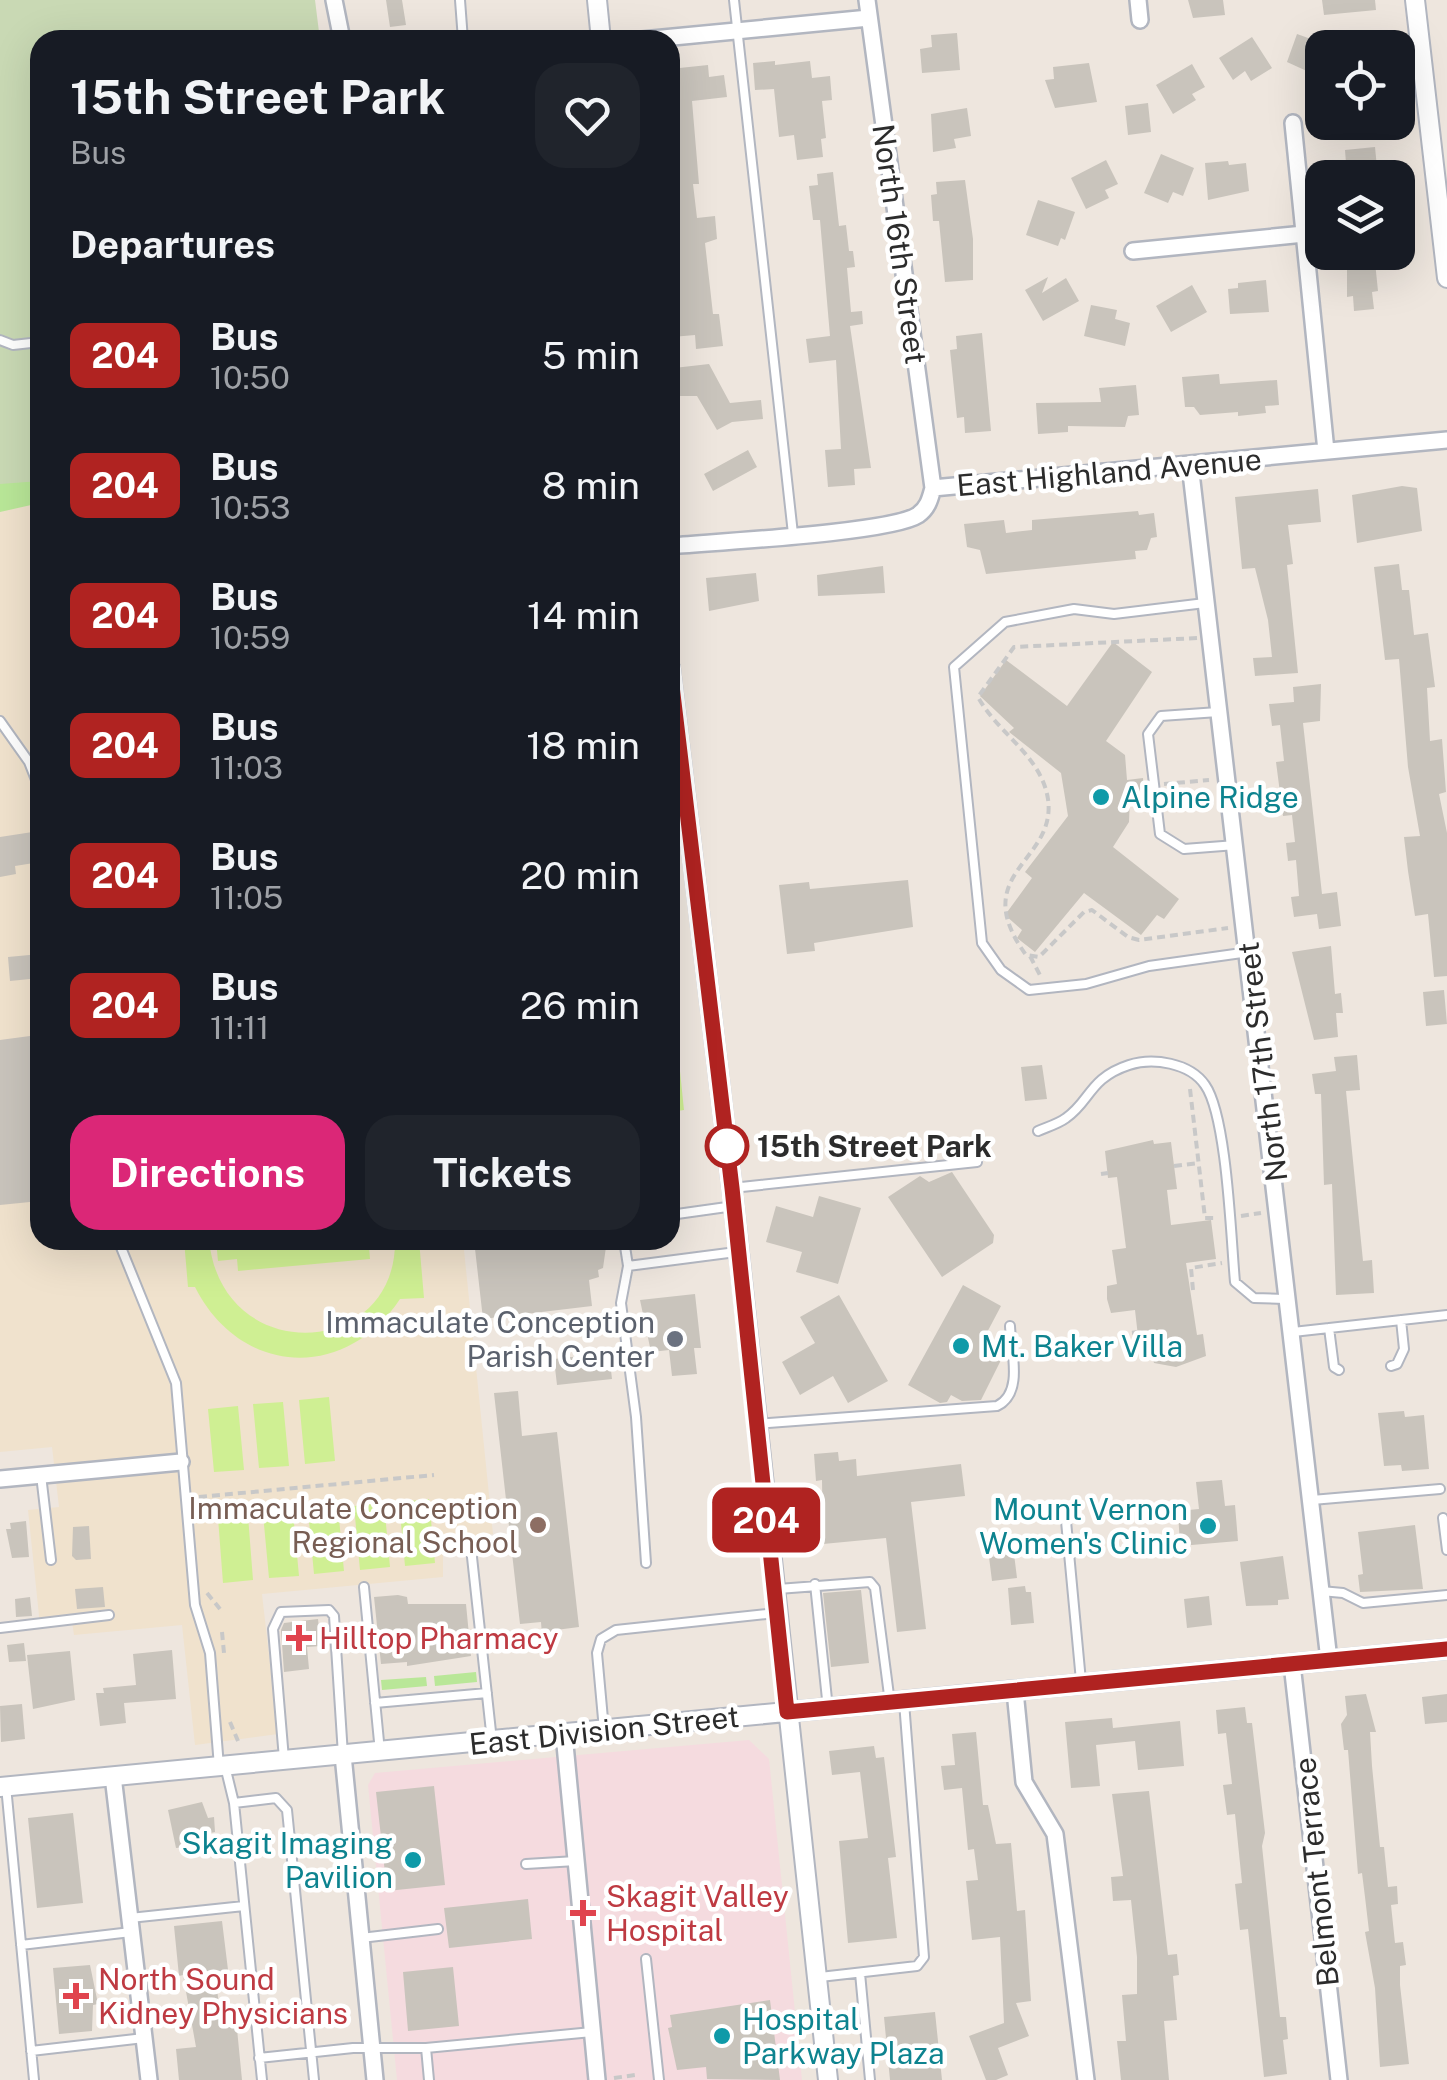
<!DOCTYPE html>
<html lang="en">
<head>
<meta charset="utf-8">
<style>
	body { margin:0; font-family:"Public Sans",sans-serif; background:#20242c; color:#f1f3f6; height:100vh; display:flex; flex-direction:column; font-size:38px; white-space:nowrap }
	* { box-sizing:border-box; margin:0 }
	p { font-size:32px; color:#9ea1a6 }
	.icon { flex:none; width:55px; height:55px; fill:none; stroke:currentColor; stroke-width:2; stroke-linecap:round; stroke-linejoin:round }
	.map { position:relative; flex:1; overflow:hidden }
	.sheet { position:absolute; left:30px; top:30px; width:650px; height:1220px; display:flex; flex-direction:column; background:#171b24; border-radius:30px; box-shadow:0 10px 40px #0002 }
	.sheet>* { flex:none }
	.badge { padding:0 20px; border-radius:15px; font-size:35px; line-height:65px }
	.buttons { position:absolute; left:1305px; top:30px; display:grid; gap:20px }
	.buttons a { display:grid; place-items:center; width:110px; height:110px; border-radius:20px; background:#171b24; box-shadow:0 10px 40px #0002; font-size:50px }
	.map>.badge { position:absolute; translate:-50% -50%; box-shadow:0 0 0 5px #fff }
	h2 { padding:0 40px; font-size:38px; line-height:90px }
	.round { display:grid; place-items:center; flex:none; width:105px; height:105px; border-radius:30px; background:#20242c }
	.summary { display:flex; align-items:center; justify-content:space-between; height:170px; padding:0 40px }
	h1 { font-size:48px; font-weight:700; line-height:75px }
	.cta { display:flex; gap:20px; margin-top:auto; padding:20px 40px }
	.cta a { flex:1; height:115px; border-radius:30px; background:#db2777; color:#fff; font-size:40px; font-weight:700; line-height:115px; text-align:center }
	.cta a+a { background:#20242c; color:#f1f3f6 }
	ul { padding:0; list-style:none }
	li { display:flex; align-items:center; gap:30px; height:130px; padding:0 40px }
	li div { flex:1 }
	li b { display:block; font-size:38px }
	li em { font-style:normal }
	li .badge { min-width:110px; font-weight:700; text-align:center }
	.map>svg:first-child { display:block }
	.education { fill:#f0e2cd }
	.medical { fill:#f5dbdf }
	.green { fill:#b9e798 }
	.cemetery { fill:#c9d9b4 }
	.pitch { fill:#cfef93 }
	.building { fill:#c9c4bc }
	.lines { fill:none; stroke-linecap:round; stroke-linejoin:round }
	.service-casing { stroke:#b2b6c0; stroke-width:12 }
	.minor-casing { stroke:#b2b6c0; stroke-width:20 }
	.tertiary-casing { stroke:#b2b6c0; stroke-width:22 }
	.path { stroke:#c8c8c8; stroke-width:4; stroke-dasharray:8 5; stroke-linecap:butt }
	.service { stroke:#fff; stroke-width:8 }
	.minor { stroke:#fff; stroke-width:15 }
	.tertiary { stroke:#fff; stroke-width:18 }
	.line-casing { stroke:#fff; stroke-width:22 }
	.line { stroke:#b02321; stroke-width:15 }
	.culture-dot { fill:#0f9aa8; stroke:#fff; stroke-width:4 }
	.stop-dot { fill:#fff; stroke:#b02321; stroke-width:5 }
	.worship-dot { fill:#6b7280; stroke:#fff; stroke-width:4 }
	.education-dot { fill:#8d6e63; stroke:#fff; stroke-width:4 }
	.health-dot { fill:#e0444e; stroke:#fff; stroke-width:4 }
	.labels { text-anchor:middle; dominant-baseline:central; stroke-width:9; stroke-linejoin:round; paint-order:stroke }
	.street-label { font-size:30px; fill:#2c2c2c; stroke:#fff }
	.culture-label { font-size:30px; fill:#0d838f; stroke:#fff; text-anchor:start }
	.stop-label { font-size:30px; font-weight:bold; fill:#2c2c2c; stroke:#fff; text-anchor:start }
	.worship-label { font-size:30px; fill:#5b616d; stroke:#fff; text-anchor:end }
	.education-label { font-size:30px; fill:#785e54; stroke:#fff; text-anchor:end }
	.health-label { font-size:30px; fill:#be3a42; stroke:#fff; text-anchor:start }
</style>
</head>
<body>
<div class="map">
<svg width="1447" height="2080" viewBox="0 0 1447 2080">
	<rect width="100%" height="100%" fill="#eee6de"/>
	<!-- education -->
	<path class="education" d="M40,479V1240H463L493,1534L443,1541V1577L262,1594L278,1734L195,1745L182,1625L74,1635L72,1622L40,1625L28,1510L59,1507L52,1447L0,1452V483Z"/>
	<!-- medical -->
	<path class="medical" d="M749,1740L769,1759L802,2080H397L368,1785L375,1773Z"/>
	<!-- green -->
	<path class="green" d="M0,468L40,469V503L0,512Z
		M476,1672L477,1682L435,1686L434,1676Z
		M426,1677L427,1686L382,1690L381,1680Z"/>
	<!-- cemetery -->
	<path class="cemetery" d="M0,0H315L320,40H40V481L0,484Z"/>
	<!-- pitch -->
	<path class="pitch" d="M670,974L684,1110L670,1112Z
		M184,1240H209C222,1368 397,1359 395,1240H419L424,1298L400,1299C345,1382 240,1376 195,1287H188Z
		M216,1240H388V1245L369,1247L370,1259L238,1271L237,1259L218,1261Z
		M329,1397L335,1461L305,1464L299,1400Z
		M283,1402L289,1466L259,1468L253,1404Z
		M238,1406L244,1470L214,1472L208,1409Z
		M429,1499L435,1563L405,1566L399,1502Z
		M384,1503L390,1567L360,1570L354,1506Z
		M338,1508L344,1571L314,1574L308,1510Z
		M293,1512L299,1576L269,1578L263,1514Z
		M248,1516L253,1580L223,1583L218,1518Z"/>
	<!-- building -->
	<path class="building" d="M386,0H402L406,25L390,27Z
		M1188,0H1223L1225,15L1193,18Z
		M1322,0H1375L1376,10L1324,15Z
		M957,33L960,70L922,73L920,49L932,47L931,35Z
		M1297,34L1322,43V78L1287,62Z
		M1252,37L1272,68L1251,81L1245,71L1233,80L1219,58Z
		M775,61V65L810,61L812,78L830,76L832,100L822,101L826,138L821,139L823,157L797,160L794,135L779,137L774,89L755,90L753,63Z
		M1089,63L1097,102L1055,108L1045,80L1054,79L1053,67Z
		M1192,64L1205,87L1192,94L1196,100L1173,114L1156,85Z
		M708,65L709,77L724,75L727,97L692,101L699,184H693L697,218L715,216L717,239L705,243L713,314H719L723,346L696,349L695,335L672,337L670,319V69Z
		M1148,103L1151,132L1128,135L1125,106Z
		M967,108L971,136L954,139L956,148L933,152L931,114Z
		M1375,147L1378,178H1336L1334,164L1346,163L1345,150Z
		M1161,154L1194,168L1183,196L1173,192L1168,203L1144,193Z
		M1106,160L1118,184L1105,190L1109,198L1086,209L1071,178Z
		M1228,161L1229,165L1246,163L1249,191L1208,200L1205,163Z
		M833,172L839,226L846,225L849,251H853L855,267L847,268L851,312L862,311L863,324L850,326L871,468L854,469L855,485L828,487L825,450L841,449L836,360L809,363L806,339L830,336L820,220H813L809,186L818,185L817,174Z
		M965,180L973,239V280L945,282L939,221H933L931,195L937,194L936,182Z
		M1038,200L1075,212L1065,240L1061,238L1058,246L1026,235Z
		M1347,252H1374L1378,291L1372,292L1374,309L1354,311L1353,296L1347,297Z
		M1048,277L1042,293L1066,278L1079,301L1043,321L1025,290Z
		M1266,280L1269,312L1230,314L1228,289L1238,288V283Z
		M1192,285L1207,312L1171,332L1156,306Z
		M1091,305L1117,310L1115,319L1130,323L1125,346L1084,336Z
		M982,333L991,431L965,433L964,417L957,418L950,350L957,349L956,336Z
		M709,364L730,403L761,400L763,419L732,422L717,430L697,396H677L674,368Z
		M1219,374L1220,384L1277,380L1279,405L1265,406L1266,413L1238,416V412L1200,415L1194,407H1185L1182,377Z
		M1136,385L1139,415L1128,416L1125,427L1068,426V432L1038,434L1036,403L1101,402L1099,388Z
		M748,450L757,467L713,491L704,474Z
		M1402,486L1417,488L1422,531L1357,543L1352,495Z
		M1318,489L1321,522L1288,525L1293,564L1287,565L1298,673L1255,676L1253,658L1272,657L1268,620L1255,568L1242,569L1235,497Z
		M1138,511L1139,515L1154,513L1157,537L1151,538L1147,550L1135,551L1136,559L986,574L980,550L967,547L964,524L1004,520L1006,533L1032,530V520Z
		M1399,564L1402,590H1409L1414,635L1428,633L1435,687L1427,688L1430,741L1442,739L1446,792L1439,794L1447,833V976L1434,977L1428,914L1415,916L1408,871L1404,837L1420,836L1408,767L1399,659L1385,660L1374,567Z
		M883,566L885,593L818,596L817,575Z
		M756,573L759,601L709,611L706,578Z
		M1113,642L1152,672L1106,741L1125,755L1127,780L1143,778L1144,796L1130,797L1129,822L1113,847L1179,899L1164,919L1157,915L1141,935L1084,893L1035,952L1017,938L1022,930L1005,915L1032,878L1025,872L1068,816L1061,773L1009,732L1014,728L980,696L1006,660L1067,706Z
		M1321,684L1320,721L1303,723L1322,894L1337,892L1341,926L1319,929L1317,914L1294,917L1291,897L1299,896L1296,860L1288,861L1286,843L1295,842L1292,815L1283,816L1276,762L1284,761L1280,725L1272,726L1269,704L1294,702L1293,687Z
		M39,831L40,862L15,866L16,874L0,877V837Z
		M908,880L913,927L814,943L815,951L787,954L779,885L809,882L810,889Z
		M1331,946L1335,994L1341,993L1343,1013H1336L1338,1037L1314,1040L1292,952Z
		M40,954V978L10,981L8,957Z
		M1444,990L1447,1024L1426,1026L1423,992Z
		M30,1036L40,1097V1201L0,1205V1040Z
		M1357,1055L1360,1090L1346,1091L1363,1261L1372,1260L1374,1293L1336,1295L1332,1184L1324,1185L1321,1094H1315L1312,1074L1336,1071L1334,1057Z
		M1042,1065L1047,1099L1025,1101L1021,1067Z
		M1153,1140L1154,1144L1171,1142L1177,1189L1167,1190L1171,1225L1211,1220L1216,1259L1186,1263L1197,1335L1203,1334L1206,1356L1176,1367L1154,1363L1151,1353L1140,1354L1135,1310L1111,1313L1107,1299V1286L1117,1284L1112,1250L1126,1248L1117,1177L1108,1178L1105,1151Z
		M952,1172L994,1235L993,1243L942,1277L888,1197L920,1176L929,1182Z
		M819,1196L861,1208L838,1284L796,1272L802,1252L766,1242L776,1206L813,1217Z
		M474,1240H607L603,1268L598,1270L599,1277L589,1280L592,1306L483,1319Z
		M963,1285L1001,1306L983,1340L1005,1352L981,1400L962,1401L951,1395L947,1402L940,1403L908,1385Z
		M695,1294L701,1348H694L697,1374L672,1376L669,1350L651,1352L640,1300Z
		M839,1295L888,1381L848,1403L833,1376L800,1395L782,1362L815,1343L800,1317Z
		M609,1353L612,1379L557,1385L554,1359Z
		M518,1391L522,1436L557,1432L579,1627L556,1630V1633L542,1635L541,1622L520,1624L494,1393Z
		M1404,1411L1405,1417L1424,1415L1429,1469L1402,1471L1401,1465L1384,1466L1378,1413Z
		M838,1452L839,1461L856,1459L857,1476L961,1464L965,1496L911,1502L926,1629L897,1632L886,1538L823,1544L822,1480L816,1481L814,1454Z
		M1222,1480L1225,1506L1235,1505L1238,1541L1180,1546L1178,1511L1199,1509L1196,1482Z
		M26,1521L29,1557L12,1558L6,1529H11L10,1523Z
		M1415,1525L1423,1589L1360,1592L1358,1575L1363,1574L1358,1532Z
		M89,1526L91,1559L76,1560L72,1556L73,1527Z
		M1014,1554L1017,1578L992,1581L989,1557Z
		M1283,1556L1289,1599L1278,1600V1605L1246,1606L1240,1562Z
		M1025,1586L1026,1592H1031L1034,1623L1011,1625L1008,1588Z
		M103,1587L105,1607L77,1609L75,1589Z
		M861,1590L869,1663L831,1667L823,1593Z
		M398,1595L407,1597L408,1604H466L471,1656L407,1666V1662L381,1664L374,1597Z
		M1209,1596L1212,1625L1187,1628L1184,1599Z
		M30,1597L32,1616L16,1617L15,1599Z
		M318,1619L321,1646L307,1647L309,1669L284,1672L281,1630L284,1623Z
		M24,1643L26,1661L9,1662L7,1645Z
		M172,1650L176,1699L124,1703L126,1723L100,1726L96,1693H104L103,1688L136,1685L133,1654Z
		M70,1651L75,1700L33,1709L27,1655Z
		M1366,1694L1376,1732H1370L1372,1766L1380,1847H1384L1388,1887L1397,1886L1398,1904L1391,1905L1395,1943L1403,1942L1406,1965L1400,1966V1985L1409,2064L1380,2067L1375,1988L1365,1932L1369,1931L1365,1897L1362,1873L1358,1874L1348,1750H1344L1341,1724L1347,1715L1345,1696Z
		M1447,1694V1722L1425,1724L1422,1697Z
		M22,1704L25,1739L1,1742L0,1706Z
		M1245,1707L1247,1723H1252L1265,1833L1262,1846L1280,2017H1286L1288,2039L1283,2040L1287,2074L1264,2077L1248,1929L1240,1930L1235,1884L1242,1883L1235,1814L1227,1815L1223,1785L1232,1784L1226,1733L1218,1734L1216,1710Z
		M1112,1718L1113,1728L1180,1721L1184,1766L1138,1770L1135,1741L1096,1745L1100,1786L1071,1788L1065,1722Z
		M976,1732L983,1805H988L996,1844L1011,1843L1017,1911L1025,1910L1031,2001L1016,2003L1029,2036L998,2048L1008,2075L996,2080H986L969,2036L1004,2023L1000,1937L972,1940L966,1881L978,1880L974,1849L968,1850L962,1788L944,1790L941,1766L955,1765L952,1734Z
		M874,1746L876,1758L884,1757L896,1857L888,1858L897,1938L848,1943L839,1841L868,1838L860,1772L832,1775L829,1751Z
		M434,1786L445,1885L387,1891L376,1792Z
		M1149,1791L1168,1955L1177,1954L1179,1975L1173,1976L1177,2020L1164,2021L1169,2080H1121L1117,2041H1126L1122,1995L1137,1994V1957L1131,1900L1113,1901L1111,1877L1123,1876L1112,1794Z
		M202,1802L208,1818L214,1817L215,1832L210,1833L207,1845L176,1848L168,1810Z
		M73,1813L83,1903L37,1908L28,1818Z
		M528,1899L532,1939L449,1948L444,1908Z
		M222,1921L229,1978L216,1980L219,2006H227L228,2014L244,2012L246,2028L237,2029L242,2080H179L176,2049L196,2047L183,1975L179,1976L174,1926Z
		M90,1965L98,2004L93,2005L92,2031L59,2034L53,1968Z
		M453,1967L459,2026L408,2031L403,1972Z
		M770,2000L780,2080L707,2079L706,2067L677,2070L668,2028L672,2027L670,2015Z
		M935,2012L942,2080H890L884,2017Z"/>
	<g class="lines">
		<!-- service casing -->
		<g class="service-casing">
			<path id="service" d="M460,0L463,40
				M734,0L793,534
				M0,340L13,345L40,342
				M1205,603L1114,614L1074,609L1005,622L954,667L982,943L1001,970L1029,990L1086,984L1149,966L1249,952
				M1218,712L1161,716L1148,734L1160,834L1184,849L1236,845
				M0,721L29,762L40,790
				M1038,1131C1047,1127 1058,1124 1066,1118C1090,1102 1089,1078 1129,1065C1153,1057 1190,1063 1205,1085C1227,1116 1231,1239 1235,1282L1254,1298L1285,1299
				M732,1188L977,1162
				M670,1215L734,1206
				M118,1240L176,1383L195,1605L210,1653L219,1767
				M624,1240L628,1266L736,1252
				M628,1266L621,1303L636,1417L646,1563
				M1329,1328L1334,1367L1339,1370
				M1293,1332L1447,1315
				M1391,1366L1397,1364L1404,1349L1401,1320
				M756,1424L997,1406C1024,1393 1011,1351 1010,1326
				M41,1475L51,1560
				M1312,1500L1440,1489
				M1443,1518L1447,1550
				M1066,1521L1081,1681
				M471,1548L492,1741
				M815,1584L828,1709
				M364,1587L380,1752
				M778,1589L870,1582L875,1588L890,1703
				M1321,1591L1343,1593L1363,1603L1447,1595
				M0,1628L109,1615
				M375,1703L487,1693
				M604,1730L597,1653L601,1639L616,1630L776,1613
				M284,1759L273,1629L281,1612L329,1610L334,1616L343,1755
				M225,1766L234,1803L262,2080
				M6,1786L34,2080
				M234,1803L276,1798L287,1810L314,2080
				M526,1864L576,1861
				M130,1918L244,1906
				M361,1938L438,1929
				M21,1945L131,1932
				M646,1959L659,2080
				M860,1973L870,2080
				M820,1977L917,1966L924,1957L904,1702
				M31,2051L144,2038
				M259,2058L353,2048H426
				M429,2080L426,2048L592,2032"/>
		</g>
		<!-- minor casing -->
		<g class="minor-casing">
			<path id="minor" d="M334,0L342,40
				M1138,0L1140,20
				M642,40L869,18
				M1293,123L1326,451
				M1133,251L1304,234
				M1190,464L1329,1660
				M933,488L1447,440
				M670,546C713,542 891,533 918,515C928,508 930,499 933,488L867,0
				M0,1479L181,1462
				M1292,1664L1339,2080
				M1015,1691L1024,1782L1055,1834L1086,2080
				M564,1734L597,2080
				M343,1755L375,2080
				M113,1776L149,2080"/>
		</g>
		<!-- tertiary casing -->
		<g class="tertiary-casing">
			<path id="tertiary" d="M597,0L601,40
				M1415,0L1447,278
				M670,668L732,1188L828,2080
				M0,1787L1447,1649"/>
		</g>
		<!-- path -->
		<path class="path" d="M1197,638L1014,647L978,697C998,734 1041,755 1048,799C1057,863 966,872 1026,955L1039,957L1084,912L1092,910L1128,937L1139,940L1228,928
			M1164,784L1209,780
			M1030,956L1042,979
			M1190,1089L1205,1218H1216
			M1174,1166L1199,1163
			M1101,1174L1108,1173
			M1241,1216L1261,1213
			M1193,1290L1191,1268L1222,1263
			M1119,1334L1138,1332
			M199,1497L434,1475
			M207,1593L220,1609
			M222,1632L224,1653
			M230,1722L238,1741
			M614,2078L635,2075"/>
		<!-- service -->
		<use href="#service" class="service"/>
		<!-- minor -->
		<use href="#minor" class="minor"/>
		<!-- tertiary -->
		<use href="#tertiary" class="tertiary"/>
	</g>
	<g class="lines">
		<!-- line casing -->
		<g class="line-casing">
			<path id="line" d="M670,669L732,1188L787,1712L1447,1649"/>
		</g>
		<!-- line -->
		<use href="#line" class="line"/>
	</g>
	<!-- markers -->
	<g class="culture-dot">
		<circle cx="1101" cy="797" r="10"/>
		<circle cx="961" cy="1346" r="10"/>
		<circle cx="1208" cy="1526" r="10"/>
		<circle cx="413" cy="1860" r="10"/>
		<circle cx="722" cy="2036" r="10"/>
	</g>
	<circle class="stop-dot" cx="727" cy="1146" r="20"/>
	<circle class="worship-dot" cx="675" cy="1339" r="10"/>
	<circle class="education-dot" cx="538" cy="1525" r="10"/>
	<g class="health-dot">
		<path d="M294 1623h10v10h10v10h-10v10h-10v-10h-10v-10h10z"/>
		<path d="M578 1898h10v10h10v10h-10v10h-10v-10h-10v-10h10z"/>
		<path d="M71 1981h10v10h10v10h-10v10h-10v-10h-10v-10h10z"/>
	</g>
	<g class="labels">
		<!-- street labels -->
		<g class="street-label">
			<text transform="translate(900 244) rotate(82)">North 16th Street</text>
			<text transform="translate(1109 472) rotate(-5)">East Highland Avenue</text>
			<text transform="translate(1262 1062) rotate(-97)">North 17th Street</text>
			<text transform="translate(604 1730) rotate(-6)">East Division Street</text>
			<text transform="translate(1316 1872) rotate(-96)">Belmont Terrace</text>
		</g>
		<!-- culture labels -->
		<g class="culture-label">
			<text x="1121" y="797">Alpine Ridge</text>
			<text x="981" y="1346">Mt. Baker Villa</text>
			<text x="1188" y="1509" text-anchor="end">Mount Vernon<tspan x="1188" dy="34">Women's Clinic</tspan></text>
			<text x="393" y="1843" text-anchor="end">Skagit Imaging<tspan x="393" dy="34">Pavilion</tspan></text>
			<text x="742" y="2019">Hospital<tspan x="742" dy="34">Parkway Plaza</tspan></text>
		</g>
		<!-- stop labels -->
		<g class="stop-label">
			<text x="757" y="1146">15th Street Park</text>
		</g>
		<!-- worship labels -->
		<g class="worship-label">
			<text x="655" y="1322">Immaculate Conception<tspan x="655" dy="34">Parish Center</tspan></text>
		</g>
		<!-- education labels -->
		<g class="education-label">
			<text x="518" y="1508">Immaculate Conception<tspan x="518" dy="34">Regional School</tspan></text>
		</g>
		<!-- health labels -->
		<g class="health-label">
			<text x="319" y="1638">Hilltop Pharmacy</text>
			<text x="606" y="1896">Skagit Valley<tspan x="606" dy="34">Hospital</tspan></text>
			<text x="98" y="1979">North Sound<tspan x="98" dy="34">Kidney Physicians</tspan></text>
		</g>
	</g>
</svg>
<div class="buttons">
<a><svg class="icon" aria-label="locate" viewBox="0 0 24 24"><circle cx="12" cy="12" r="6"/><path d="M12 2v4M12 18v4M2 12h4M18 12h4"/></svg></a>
<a><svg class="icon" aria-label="layers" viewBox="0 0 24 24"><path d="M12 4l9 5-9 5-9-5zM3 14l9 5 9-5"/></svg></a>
</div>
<b class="badge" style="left:766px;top:1520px;background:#b02321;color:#fff">204</b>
<section class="sheet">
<div class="summary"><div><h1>15th Street Park</h1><p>Bus</p></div><a class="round"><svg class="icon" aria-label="heart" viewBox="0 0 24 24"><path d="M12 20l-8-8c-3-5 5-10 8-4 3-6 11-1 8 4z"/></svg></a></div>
<h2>Departures</h2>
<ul>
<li><span class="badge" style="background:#b02321;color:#fff">204</span><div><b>Bus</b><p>10:50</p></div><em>5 min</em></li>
<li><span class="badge" style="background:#b02321;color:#fff">204</span><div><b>Bus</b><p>10:53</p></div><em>8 min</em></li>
<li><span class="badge" style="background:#b02321;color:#fff">204</span><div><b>Bus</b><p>10:59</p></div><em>14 min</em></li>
<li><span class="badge" style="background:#b02321;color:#fff">204</span><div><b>Bus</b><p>11:03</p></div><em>18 min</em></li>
<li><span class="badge" style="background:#b02321;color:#fff">204</span><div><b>Bus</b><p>11:05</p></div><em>20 min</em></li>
<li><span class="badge" style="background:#b02321;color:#fff">204</span><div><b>Bus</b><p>11:11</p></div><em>26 min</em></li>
</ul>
<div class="cta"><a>Directions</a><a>Tickets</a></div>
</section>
</div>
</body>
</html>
